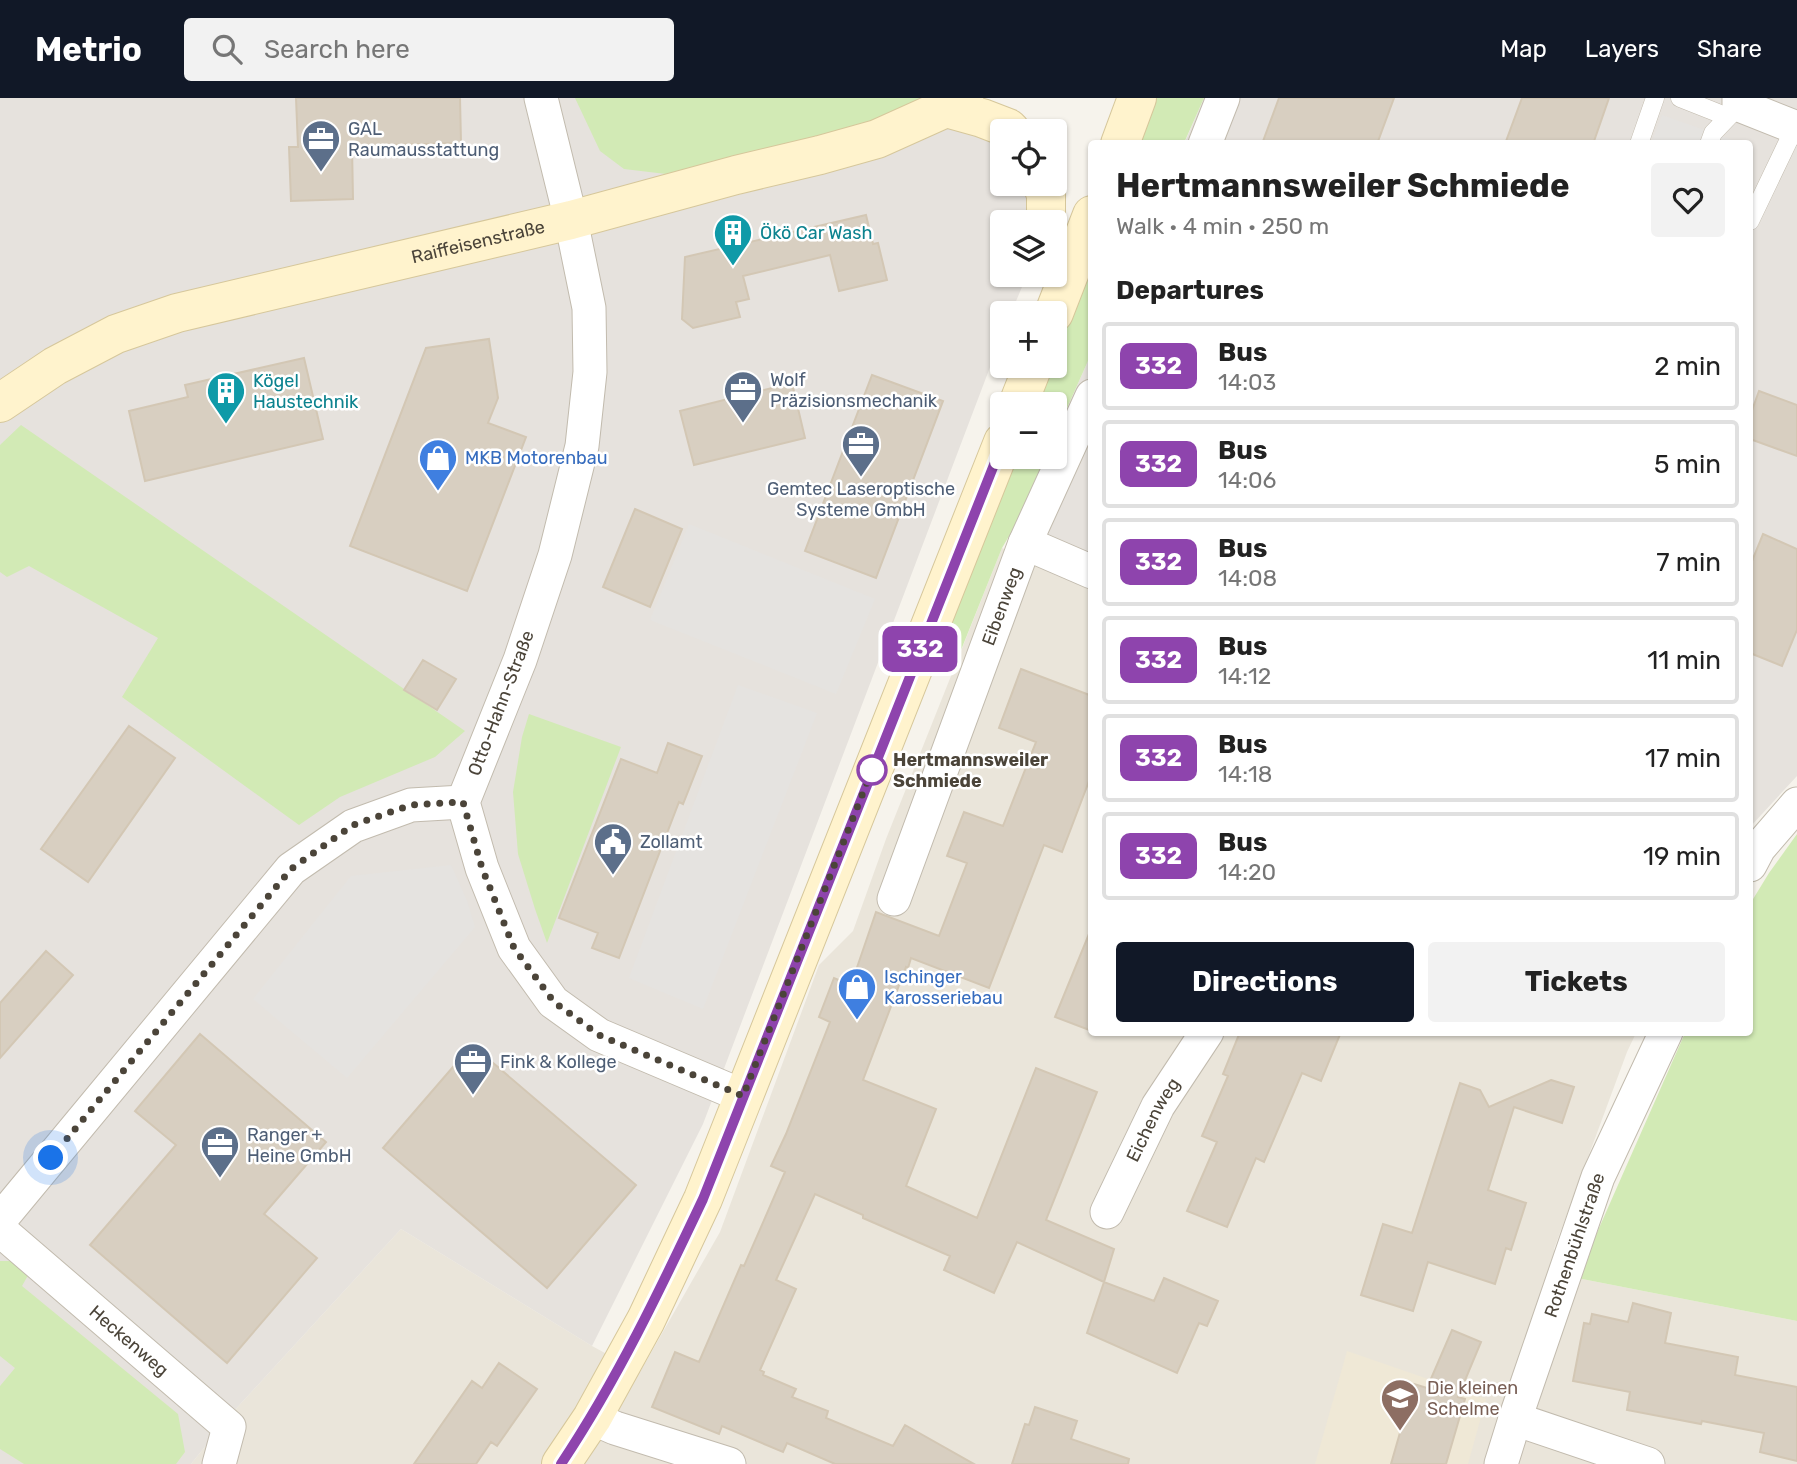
<!DOCTYPE html>
<html lang="en">
<head>
<meta charset="utf-8">
<style>
	body { margin:0; font-family:Rubik,sans-serif; background:#f2f2f2; color:#222; height:100vh; display:flex; flex-direction:column; font-size:26px; white-space:nowrap }
	* { box-sizing:border-box; margin:0 }
	p { font-size:23px; color:#767676 }
	.icon { flex:none; width:38px; height:38px; fill:none; stroke:currentColor; stroke-width:2; stroke-linecap:round; stroke-linejoin:round }
	.map { position:relative; flex:1; overflow:hidden }
	.side { position:absolute; left:1088px; top:42px; width:665px; height:896px; display:flex; flex-direction:column; background:#fff; border-radius:7px; box-shadow:0 2px 5px #0004 }
	.side>* { flex:none }
	.badge { padding:0 14px; border-radius:10px; font-size:24px; line-height:46px }
	.fabs { position:absolute; left:990px; top:21px; display:grid; gap:14px }
	.fabs a { display:grid; place-items:center; width:77px; height:77px; border-radius:7px; background:#fff; box-shadow:0 2px 5px #0004; font-size:35px }
	.you { position:absolute; width:35px; height:35px; margin:-18px; border:5px solid #fff; border-radius:50%; background:#1a73e8; box-shadow:0 0 0 10px #1a73e833 }
	.map>.badge { position:absolute; translate:-50% -50%; box-shadow:0 0 0 4px #fff }
	h2 { padding:0 28px; font-size:26px; line-height:63px }
	.round { display:grid; place-items:center; flex:none; width:74px; height:74px; border-radius:7px; background:#f2f2f2 }
	.summary { display:flex; align-items:center; justify-content:space-between; height:119px; padding:0 28px }
	h1 { font-size:33px; font-weight:700; line-height:52px }
	.primary-button { display:flex; gap:14px; margin-top:auto; padding:14px 28px }
	.primary-button a { flex:1; height:80px; border-radius:7px; background:#111827; color:#fff; font-size:28px; font-weight:700; line-height:80px; text-align:center }
	.primary-button a+a { background:#f2f2f2; color:#222 }
	ul { padding:0; list-style:none }
	li { display:flex; align-items:center; gap:21px; height:88px; margin:0 14px 10px; padding:0 14px; border:4px solid #e0e0e0; border-radius:7px }
	li div { flex:1 }
	li b { display:block; font-size:26px }
	li em { font-style:normal }
	li .badge { min-width:77px; font-weight:700; text-align:center }
	header { display:flex; align-items:center; gap:42px; box-sizing:border-box; height:98px; padding:0 35px; background:#111827; color:#fff }
	header strong { font-size:33px }
	nav { display:flex; gap:38px; margin-inline-start:auto; font-size:24px }
	.search { width:490px; height:63px; background:#f2f2f2; display:flex; align-items:center; gap:18px; box-sizing:border-box; padding:0 24px; border-radius:7px; color:#767676; font-size:26px }
	.map>svg:first-child { display:block }
	.residential { fill:#eae5da }
	.industrial { fill:#e6e2dd }
	.education { fill:#efe8d6 }
	.green { fill:#d2eab5 }
	.parking { fill:#e5e3e0 }
	.building { fill:#d8cfc1; stroke:#d3c7b4; stroke-width:2 }
	.lines { fill:none; stroke-linecap:round; stroke-linejoin:round }
	.service-casing { stroke:#c2bbae; stroke-width:19 }
	.minor-casing { stroke:#c2bbae; stroke-width:35 }
	.secondary-casing { stroke:#d6c79b; stroke-width:40 }
	.service { stroke:#fff; stroke-width:18 }
	.minor { stroke:#fff; stroke-width:33 }
	.secondary { stroke:#fff3cd; stroke-width:38 }
	.line-casing { stroke:#fff; stroke-width:16 }
	.line { stroke:#8e44ad; stroke-width:10 }
	.walk { stroke:#4b4439; stroke-width:7; stroke-dasharray:0 12.6 }
	.stop-dot { fill:#fff; stroke:#8e44ad; stroke-width:3.5 }
	.labels { text-anchor:middle; dominant-baseline:central; stroke-width:5; stroke-linejoin:round; paint-order:stroke }
	.service-label { font-size:18px; fill:#4e5e75; stroke:#fff; text-anchor:start }
	.culture-label { font-size:18px; fill:#0d838f; stroke:#fff; text-anchor:start }
	.street-label { font-size:18px; fill:#4b4439; stroke:#fff }
	.shop-label { font-size:18px; fill:#366cbe; stroke:#fff; text-anchor:start }
	.stop-label { font-size:18px; font-weight:bold; fill:#4b4439; stroke:#fff; text-anchor:start }
	.education-label { font-size:18px; fill:#785e54; stroke:#fff; text-anchor:start }
</style>
</head>
<body>
<header>
<strong>Metrio</strong>
<div class="search"><svg class="icon" aria-label="search" viewBox="0 0 24 24"><circle cx="10" cy="10" r="6"/><path d="M15 15l6 6"/></svg>Search here</div>
<nav><a>Map</a><a>Layers</a><a>Share</a></nav>
</header>
<div class="map">
<svg width="1797" height="1366" viewBox="0 0 1797 1366">
	<rect width="100%" height="100%" fill="#f6f3ec"/>
	<!-- residential -->
	<path class="residential" d="M1002,450L1092,493V934L1636,935L1627,954L1554,1151L1577,1180L1797,1223V1366H191L233,1314L401,1131L592,1248L640,1274L720,1134L819,867L853,833L886,741Z"/>
	<!-- industrial -->
	<path class="industrial" d="M0,0H948L1003,44V86H1029L1034,124H1003V177H1027L1011,215H1003V235L703,1026L592,1248L401,1131L233,1314L191,1366H0Z
		M1204,0H1797V678L1750,729V46H1184Z
		M1092,254V462L1015,428L1046,359H1055V337Z"/>
	<!-- education -->
	<path class="education" d="M1347,1253L1486,1301L1468,1366H1315Z"/>
	<!-- green -->
	<path class="green" d="M575,0H933L852,32L666,76L624,71L600,53Z
		M1155,0H1204L1184,45L1139,46Z
		M1092,163V254L1055,337V306H1032L1048,268H1055V251Z
		M21,327L465,633L435,659L340,699L299,727L122,599L158,540L29,468L7,479L0,474V347Z
		M1011,359H1046L1015,428L1002,450L953,572L937,563Z
		M529,616L621,649L547,845L535,811L518,756L513,694L522,639Z
		M1797,736V1223L1577,1180L1685,935L1750,934V806L1769,775Z
		M0,1163H10L31,1172L22,1188L178,1316L185,1354L176,1366H24L0,1351V1288L15,1270L0,1258Z"/>
	<!-- parking -->
	<path class="parking" d="M1662,17L1741,45L1651,46Z
		M689,426L875,501L836,596L650,522Z
		M738,587L817,615L703,911L629,880Z
		M451,767L467,803L475,829L347,980L253,901L351,778Z"/>
	<!-- building -->
	<path class="building" d="M296,0H460L461,45L352,48L353,101L291,103L289,49H298Z
		M1279,0H1394L1377,46H1262Z
		M1522,0H1609L1593,46H1505Z
		M866,117L873,146L878,145L887,182L839,193L830,157L743,178L749,201L736,204L740,219L693,230L682,221L685,159Z
		M489,241L498,300L488,325L526,339L467,493L350,448L426,250Z
		M304,260L323,341L145,383L129,313L188,299L185,287Z
		M872,277L943,303L876,480L805,453Z
		M792,285L805,340L694,367L680,313Z
		M1759,293L1797,307V358L1750,341V318Z
		M635,411L682,431L650,509L603,489Z
		M1763,436L1797,451V532L1782,568L1750,555V468Z
		M423,562L456,581L437,612L404,592Z
		M1021,571L1092,598V675L1062,754L1044,747L989,890L911,860L908,870L906,869L863,982L936,1011L906,1088L977,1120L1036,970L1097,994L1046,1122L1114,1151L1104,1184L1017,1144L994,1195L944,1172L950,1158L863,1120V1117L815,1096L776,1182L796,1191L760,1272L764,1274L763,1277L796,1291L792,1299L828,1313L826,1320L893,1348L905,1327L974,1366H835L787,1345L783,1354L722,1328L719,1336L652,1309L675,1254L699,1264L741,1167L744,1168L785,1074L771,1068L786,1036L830,924L819,919L834,880L851,887L876,814L939,838L967,765L947,758L964,714L1003,728L1036,644L999,630Z
		M129,628L175,660L88,784L41,751Z
		M668,645L702,658L683,706L679,704L619,860L592,850L598,835L559,820L621,661L657,675Z
		M1091,831H1092V933L1055,919Z
		M46,853L73,877L0,960V905Z
		M1240,934H1341L1321,983L1302,975L1264,1064L1256,1060L1227,1129L1187,1113L1217,1044L1202,1038L1228,978L1223,976Z
		M200,936L326,1044L264,1116L317,1160L227,1265L90,1147L176,1047L135,1013Z
		M472,947L636,1087L547,1190L383,1050Z
		M1551,982L1574,989L1562,1025L1514,1009L1488,1092L1526,1105L1511,1152L1506,1150L1495,1186L1428,1164L1413,1213L1361,1197L1383,1126L1412,1135L1460,985L1480,992L1489,1009Z
		M1164,1180L1218,1203L1207,1228L1199,1225L1177,1275L1087,1235L1104,1184L1154,1203Z
		M1633,1205L1671,1215L1665,1245L1738,1259L1735,1277L1797,1289V1363L1760,1354L1764,1335L1702,1323L1701,1326L1627,1312L1630,1294L1573,1283L1584,1225L1590,1226L1592,1216L1628,1224Z
		M1452,1232L1481,1244L1458,1299L1465,1301L1446,1366H1391L1414,1286L1427,1290Z
		M499,1265L537,1291L497,1348L491,1344L476,1366H414L472,1283L482,1290Z
		M1035,1309L1077,1323L1071,1341L1129,1361L1128,1366H1012L1025,1326L1029,1327Z"/>
	<g class="lines">
		<!-- service casing -->
		<g class="service-casing">
			<path id="service" d="M1680,0L1728,19
				M1639,46L1655,0
				M1709,46L1713,35L1735,12
				M1750,123L1795,29"/>
		</g>
		<!-- minor casing -->
		<g class="minor-casing">
			<g id="minor">
				<path d="M541,0L571,122L589,210L590,274L582,348L555,457L520,562L463,704L482,770L514,850L553,904L599,937L743,998"/>
				<path d="M1739,0V7L1797,30"/>
				<path d="M1205,46L1223,0"/>
				<path d="M1025,445L1092,474"/>
				<path d="M1750,767L1759,750L1797,706"/>
				<path id="s1" d="M894,801L1025,445L1092,298"/>
				<path id="s2" d="M1107,1114L1158,1008L1207,934"/>
				<path d="M0,1122L291,771L353,728L411,707L463,704"/>
				<path id="s3" d="M0,1132L229,1329L219,1366"/>
				<path d="M592,1320L615,1330L729,1366"/>
				<path d="M1515,1321L1648,1366"/>
				<path id="s4" d="M1501,1366L1515,1321L1598,1079L1666,934"/>
			</g>
		</g>
		<!-- secondary casing -->
		<g class="secondary-casing">
			<g id="secondary">
				<path d="M946,10L982,20L1008,30L1011,33"/>
				<path d="M1120,46L1137,0"/>
				<path d="M1042,86L1046,97V124"/>
				<path d="M1054,215L1092,117"/>
				<path id="s5" d="M0,305L55,268L116,236L177,215L571,122L736,77L820,57L877,41L946,10L964,0"/>
				<path d="M1018,306L1033,268"/>
				<path d="M561,1366L592,1320L646,1222L703,1101L1003,344"/>
			</g>
		</g>
		<!-- service -->
		<use href="#service" class="service"/>
		<!-- minor -->
		<use href="#minor" class="minor"/>
		<!-- secondary -->
		<use href="#secondary" class="secondary"/>
	</g>
	<g class="lines">
		<!-- line casing -->
		<g class="line-casing">
			<path id="line" d="M561,1366C617,1282 660,1192 703,1101L1003,344"/>
		</g>
		<!-- line -->
		<use href="#line" class="line"/>
		<!-- walk -->
		<path class="walk" d="M51,1060L291,771L353,727L411,707L463,704L482,770L514,850L554,904L599,937L743,998L872,672"/>
	</g>
	<!-- icons -->
	<defs>
		<g id="office-pin" transform="scale(2.0125)"><path d="M0 17L-7.5 6A9.5 9.5 0 1 1 7.5 6Z" fill="#5c6f8a" stroke="#fff"/><path d="M-6-3h4V-5.5h4V-3h4V5H-6ZM-1-4.5V-3h2v-1.5ZM-6 0V1H6V0Z" fill="#fff"/></g>
		<g id="building-pin" transform="scale(2.0125)"><path d="M0 17L-7.5 6A9.5 9.5 0 1 1 7.5 6Z" fill="#0f9aa8" stroke="#fff"/><path d="M-4-6H4V6H1V3H-1V6H-4ZM-2.5-4.3h1.7v1.8h-1.7ZM.8-4.3h1.7v1.8H.8ZM-2.5-1h1.7V.8h-1.7ZM.8-1h1.7V.8H.8Z" fill="#fff"/></g>
		<g id="shop-pin" transform="scale(2.0125)"><path d="M0 17L-7.5 6A9.5 9.5 0 1 1 7.5 6Z" fill="#3f7fe0" stroke="#fff"/><path d="M-5-2.5h2.3a2.7 3.5 0 0 1 5.4 0H5L5.5 6h-11ZM-1.5-2.5h3a1.5 2.3 0 0 0-3 0Z" fill="#fff"/></g>
		<g id="civic-pin" transform="scale(2.0125)"><path d="M0 17L-7.5 6A9.5 9.5 0 1 1 7.5 6Z" fill="#5c6f8a" stroke="#fff"/><path d="M-.6-6.5H3V-4.5H.6V-3L4-1V1h2V6H-6V1h2V-1L-.6-3ZM-1.2 2.5V6h2.4V2.5Z" fill="#fff"/></g>
		<g id="school-pin" transform="scale(2.0125)"><path d="M0 17L-7.5 6A9.5 9.5 0 1 1 7.5 6Z" fill="#8d6e63" stroke="#fff"/><path d="M0-5L7-2L0 1L-7-2ZM-4 1L0 2.5L4 1V4Q0 6-4 4Z" fill="#fff"/></g>
	</defs>
	<g fill-rule="evenodd">
		<use href="#office-pin" x="321" y="41"/>
		<use href="#building-pin" x="733" y="135"/>
		<use href="#office-pin" x="743" y="292"/>
		<use href="#building-pin" x="226" y="293"/>
		<use href="#office-pin" x="861" y="346"/>
		<use href="#shop-pin" x="438" y="360"/>
		<use href="#civic-pin" x="613" y="744"/>
		<use href="#shop-pin" x="857" y="889"/>
		<use href="#office-pin" x="473" y="964"/>
		<use href="#office-pin" x="220" y="1047"/>
		<use href="#school-pin" x="1400" y="1300"/>
	</g>
	<!-- markers -->
	<circle class="stop-dot" cx="872" cy="672" r="14"/>
	<g class="labels">
		<!-- service labels -->
		<g class="service-label">
			<text x="348" y="31">GAL<tspan x="348" dy="21">Raumausstattung</tspan></text>
			<text x="770" y="282">Wolf<tspan x="770" dy="21">Präzisionsmechanik</tspan></text>
			<text x="861" y="391" text-anchor="middle">Gemtec Laseroptische<tspan x="861" dy="21">Systeme GmbH</tspan></text>
			<text x="640" y="744">Zollamt</text>
			<text x="500" y="964">Fink &amp; Kollege</text>
			<text x="247" y="1037">Ranger +<tspan x="247" dy="21">Heine GmbH</tspan></text>
		</g>
		<!-- culture labels -->
		<g class="culture-label">
			<text x="760" y="135">Ökö Car Wash</text>
			<text x="253" y="283">Kögel<tspan x="253" dy="21">Haustechnik</tspan></text>
		</g>
		<!-- street labels -->
		<g class="street-label">
			<text stroke="none"><textPath href="#s5" startOffset="509">Raiffeisenstraße</textPath></text>
			<text stroke="none"><textPath href="#s1" startOffset="312">Eibenweg</textPath></text>
			<text transform="translate(501 605) rotate(-69)">Otto-Hahn-Straße</text>
			<text stroke="none"><textPath href="#s2" startOffset="103">Eichenweg</textPath></text>
			<text stroke="none"><textPath href="#s4" startOffset="231">Rothenbühlstraße</textPath></text>
			<text stroke="none"><textPath href="#s3" startOffset="170">Heckenweg</textPath></text>
		</g>
		<!-- shop labels -->
		<g class="shop-label">
			<text x="465" y="360">MKB Motorenbau</text>
			<text x="884" y="879">Ischinger<tspan x="884" dy="21">Karosseriebau</tspan></text>
		</g>
		<!-- stop labels -->
		<g class="stop-label">
			<text x="893" y="662">Hertmannsweiler<tspan x="893" dy="21">Schmiede</tspan></text>
		</g>
		<!-- education labels -->
		<g class="education-label">
			<text x="1427" y="1290">Die kleinen<tspan x="1427" dy="21">Schelme</tspan></text>
		</g>
	</g>
</svg>
<div class="fabs">
<a><svg class="icon" aria-label="locate" viewBox="0 0 24 24"><circle cx="12" cy="12" r="6"/><path d="M12 2v4M12 18v4M2 12h4M18 12h4"/></svg></a>
<a><svg class="icon" aria-label="layers" viewBox="0 0 24 24"><path d="M12 4l9 5-9 5-9-5zM3 14l9 5 9-5"/></svg></a>
<a>+</a>
<a>−</a>
</div>
<div class="you" style="left:51px;top:1060px"></div>
<b class="badge" style="left:920px;top:551px;background:#8e44ad;color:#fff">332</b>
<section class="side">
<div class="summary"><div><h1>Hertmannsweiler Schmiede</h1><p>Walk · 4 min · 250 m</p></div><a class="round"><svg class="icon" aria-label="heart" viewBox="0 0 24 24"><path d="M12 20l-8-8c-3-5 5-10 8-4 3-6 11-1 8 4z"/></svg></a></div>
<h2>Departures</h2>
<ul>
<li><span class="badge" style="background:#8e44ad;color:#fff">332</span><div><b>Bus</b><p>14:03</p></div><em>2 min</em></li>
<li><span class="badge" style="background:#8e44ad;color:#fff">332</span><div><b>Bus</b><p>14:06</p></div><em>5 min</em></li>
<li><span class="badge" style="background:#8e44ad;color:#fff">332</span><div><b>Bus</b><p>14:08</p></div><em>7 min</em></li>
<li><span class="badge" style="background:#8e44ad;color:#fff">332</span><div><b>Bus</b><p>14:12</p></div><em>11 min</em></li>
<li><span class="badge" style="background:#8e44ad;color:#fff">332</span><div><b>Bus</b><p>14:18</p></div><em>17 min</em></li>
<li><span class="badge" style="background:#8e44ad;color:#fff">332</span><div><b>Bus</b><p>14:20</p></div><em>19 min</em></li>
</ul>
<div class="primary-button"><a>Directions</a><a>Tickets</a></div>
</section>
</div>
</body>
</html>
